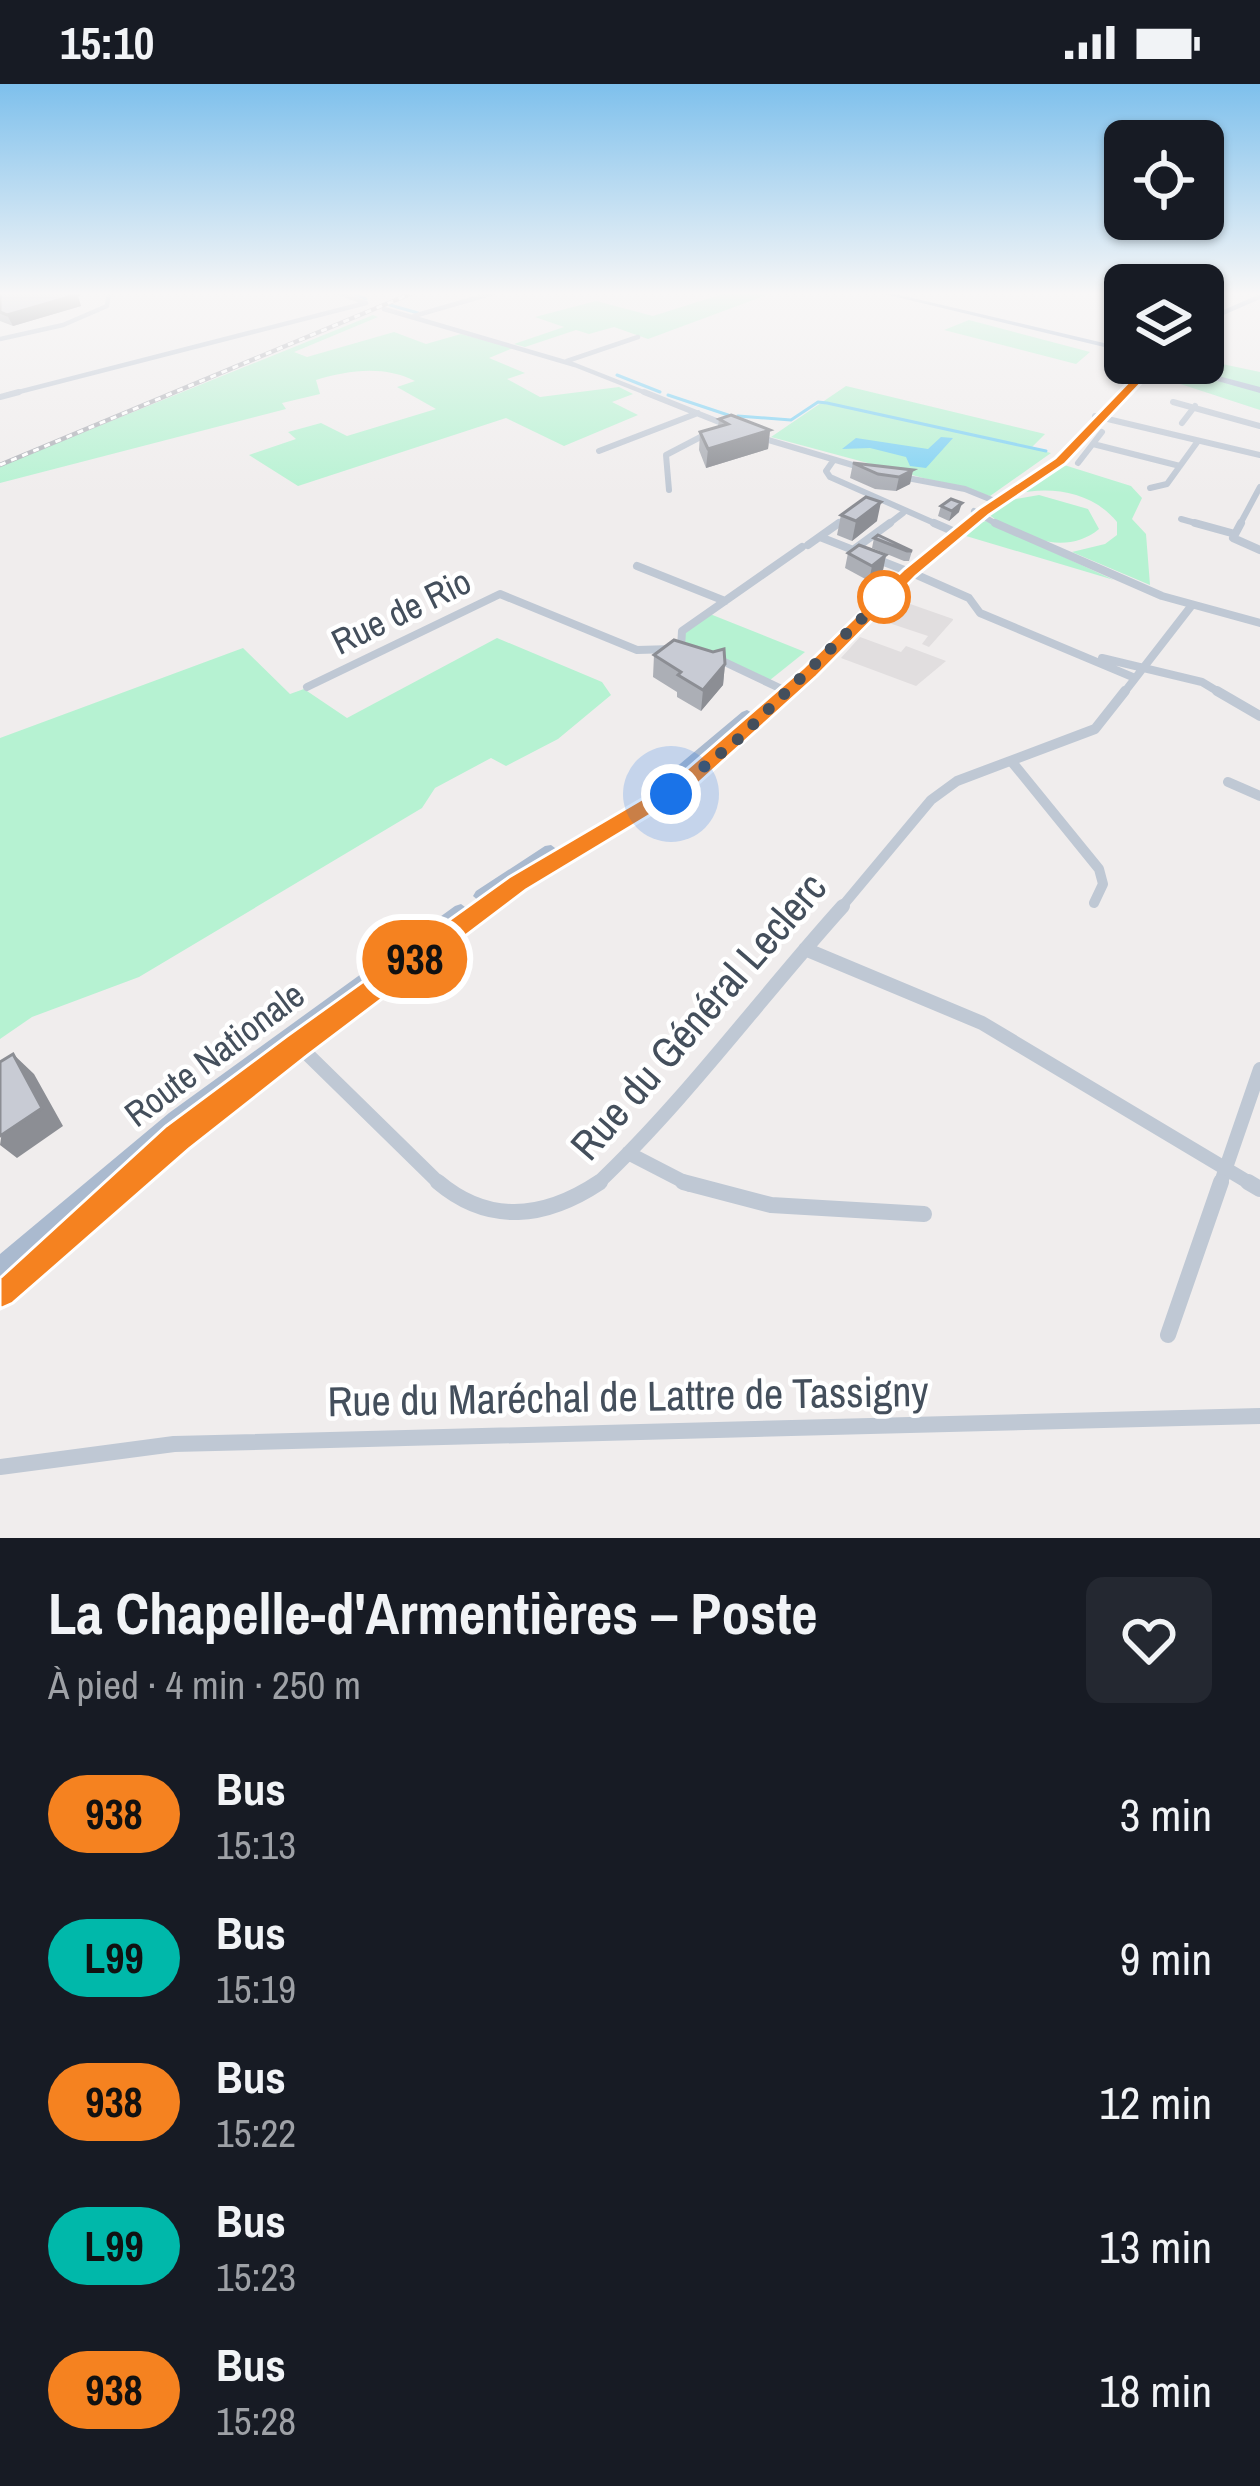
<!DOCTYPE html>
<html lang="fr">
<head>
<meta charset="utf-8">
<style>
	body { margin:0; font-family:"Archivo Narrow",sans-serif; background:#242831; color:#f1f3f6; height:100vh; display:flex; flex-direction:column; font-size:45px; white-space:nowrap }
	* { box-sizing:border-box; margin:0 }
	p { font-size:39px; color:#9ea1a6 }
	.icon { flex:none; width:66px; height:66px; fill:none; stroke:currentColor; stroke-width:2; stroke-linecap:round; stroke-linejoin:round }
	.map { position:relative; height:1454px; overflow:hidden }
	.panel { display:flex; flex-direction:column; background:#171b24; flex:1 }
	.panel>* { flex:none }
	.badge { padding:0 24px; border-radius:39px; font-size:42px; line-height:78px }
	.tools { position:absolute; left:1104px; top:36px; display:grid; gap:24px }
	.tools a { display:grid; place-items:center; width:120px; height:120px; border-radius:18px; background:#171b24; box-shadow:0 3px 9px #0004; font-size:60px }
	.you { position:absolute; width:60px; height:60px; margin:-30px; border:9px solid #fff; border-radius:50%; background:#1a73e8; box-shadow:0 0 0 18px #1a73e833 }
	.map>.badge { position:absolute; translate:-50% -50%; box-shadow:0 0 0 6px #fff }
	.round { display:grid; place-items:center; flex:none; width:126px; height:126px; border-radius:18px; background:#242831 }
	.head { display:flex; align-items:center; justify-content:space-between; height:204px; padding:0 48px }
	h1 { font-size:57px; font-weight:700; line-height:90px }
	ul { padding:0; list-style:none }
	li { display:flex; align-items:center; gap:36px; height:144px; padding:0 48px }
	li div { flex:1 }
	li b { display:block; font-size:45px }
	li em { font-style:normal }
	li .badge { min-width:132px; font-weight:700; text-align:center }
	.status { display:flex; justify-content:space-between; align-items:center; height:84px; padding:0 60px; background:#171b24; direction:ltr }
	.status svg { height:33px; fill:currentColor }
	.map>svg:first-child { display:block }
	.education { fill:#e1dedf }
	.green { fill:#b6f2d2 }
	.water { fill:#80d2f3 }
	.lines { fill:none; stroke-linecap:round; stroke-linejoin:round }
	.stream { stroke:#80d2f3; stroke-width:3 }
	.street-far5 { stroke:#bfc8d4; stroke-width:4.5 }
	.street-far4 { stroke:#bfc8d4; stroke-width:6 }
	.street-far3 { stroke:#bfc8d4; stroke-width:8 }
	.street-far2 { stroke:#bfc8d4; stroke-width:10 }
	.street-far1 { stroke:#bfc8d4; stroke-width:14 }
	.street { stroke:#bfc8d4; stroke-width:16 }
	.primary { fill:#aabacf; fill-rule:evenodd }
	.rail-casing { stroke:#afb1b8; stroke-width:4.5 }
	.rail { stroke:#fff; stroke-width:3; stroke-dasharray:6; stroke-linecap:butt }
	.wall { fill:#acafb6 }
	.shaded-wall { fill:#8c8e94 }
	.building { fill:#c8cbd4; stroke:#8c8e94; stroke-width:3 }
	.line { fill:#f58220; stroke:#fff; stroke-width:3 }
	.walk { stroke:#444f5c; stroke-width:12; stroke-dasharray:0 21.6 }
	.stop-dot { fill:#fff; stroke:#f58220; stroke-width:6 }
	.labels { text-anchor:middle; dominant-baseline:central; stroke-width:9; stroke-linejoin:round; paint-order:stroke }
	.street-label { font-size:36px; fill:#444f5c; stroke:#fff }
	.near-street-label { font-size:42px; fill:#444f5c; stroke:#fff }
</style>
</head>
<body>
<div class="status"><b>15:10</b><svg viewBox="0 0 49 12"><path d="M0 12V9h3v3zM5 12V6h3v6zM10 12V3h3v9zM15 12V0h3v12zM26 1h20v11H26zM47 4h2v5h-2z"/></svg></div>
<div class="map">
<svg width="1260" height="1454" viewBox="0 0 1260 1454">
	<rect width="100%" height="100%" fill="#f0eded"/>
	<!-- education -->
	<path class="education" d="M896,515L953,535V536L929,563L922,560L928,552L877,535Z
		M860,553L901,568L906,562L946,577L916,602L841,574Z"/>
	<!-- green -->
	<path class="green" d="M729,208H775L648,255L614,243L589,250L576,246L525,263L514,260L564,243L535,233L596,217L653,232Z
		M373,231L378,233L294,268L307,273L394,248L426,260L461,250L513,264L489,274L525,289L507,295L540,313L619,303L633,310L612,318L638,331L564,362L506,334L298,402L249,371L296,355L288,348L321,339L347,352L436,325L397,303L415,297C384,281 348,286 316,296L320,310L282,319L286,325L0,399V382Z
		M969,236L1090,268L1076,280L944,246Z
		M1203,276L1260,288V326L1156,292L1168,284L1191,287Z
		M846,302L1045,350L1031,364L1051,369L990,412L771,353Z
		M1061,380L1131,402L1142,414L1132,435L1146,450L1150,501L1072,468L1105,460L1117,451V438C1092,407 1049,402 1016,410Z
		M1039,411L1088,425L1099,445C1066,473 1018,453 988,430L1005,417Z
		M986,437L1114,496L966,452L972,441Z
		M710,530L805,568L770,596L685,559L684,550Z
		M497,554L602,598L611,611L558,655L506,682L491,674L435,704L422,724L139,893L32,933L0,955V654L243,564L290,610L304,605L347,634Z"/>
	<!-- water -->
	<path class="water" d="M941,353L953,354L926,384L910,382L906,373L870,364L842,365L856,354L928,365Z"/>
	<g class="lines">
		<!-- stream -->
		<path class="stream" d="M350,208L366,215
			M390,221L418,229
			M617,291L660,308
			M668,311L731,332
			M738,332L791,336L818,318L827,319L1046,367"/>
		<!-- street-far5 -->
		<path class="street-far5" d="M336,208L366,219
			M384,225L575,281L651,311
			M414,232L497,208
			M0,255L63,241L107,222L109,208
			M567,277L638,253
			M7,311L366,219"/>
		<!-- street-far4 -->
		<path class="street-far4" d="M644,308L729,342
			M0,313L19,308
			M1173,318L1260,342
			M1095,332L1260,371
			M1182,339L1195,322
			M758,353L866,385
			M1093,360L1180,382
			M599,367L698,329
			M833,377L826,387L830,393L941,442
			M1078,379L1102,348
			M902,393L965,405L997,418
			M1150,404L1167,400L1198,357
			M669,406L666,371L712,347
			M974,427L1000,442
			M1181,435L1206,442
			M835,442L849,432
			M886,442L903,429
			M1239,442L1260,403"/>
		<!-- street-far3 -->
		<path class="street-far3" d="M934,439L957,449
			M995,439L1162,512L1260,539
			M1195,439L1235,450
			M1241,439L1233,454L1260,466
			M820,453L912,489
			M808,461L839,439
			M853,466L890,439
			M637,482L725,517
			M910,488L969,514L980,529L1135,594
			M681,564L682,547L802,463
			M714,573L788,608
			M1102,574L1202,598L1222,610
			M307,603L500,510L637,566L673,565
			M1123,610L1192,521"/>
		<!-- street-far2 -->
		<path class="street-far2" d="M1217,607L1260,632
			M1012,678L1099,785L1103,800L1094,819
			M1228,698L1260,712
			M840,825L931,716L957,697L1095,645L1125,607"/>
		<!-- street-far1 -->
		<path class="street-far1" d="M805,865L982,939L1253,1101
			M296,959L441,1101
			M628,1069L690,1101
			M596,1101C686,1016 760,914 843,822
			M1220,1101L1260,985"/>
		<!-- street -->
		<path class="street" d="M438,1098C490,1142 546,1134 600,1098
			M683,1098L771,1121L924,1130
			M1248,1098L1260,1105
			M1168,1251L1221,1098
			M0,1383L174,1360L1260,1332"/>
		<!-- primary -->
		<path class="primary" d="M876,208H887L1125,264V268Z
			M1260,210V215L1203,240V235Z
			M1166,280H1173L1260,303V309L1171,284L1147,292L1064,379L991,427L914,491L815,591L688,705L524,805L305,969L186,1061L9,1216L0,1220V1170L169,1029L455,822L461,820L469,826L480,818L473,812L476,807L545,762L551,761L559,767L657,708L654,704L656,700L742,628L747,626L754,630L805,585L906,485L983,423L1056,375L1141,288Z"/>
		<!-- rail casing -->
		<g class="rail-casing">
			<path id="rail" d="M0,381L415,208"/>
		</g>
		<!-- rail -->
		<use href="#rail" class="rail"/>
	</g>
	<!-- wall -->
	<path class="wall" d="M0,208L79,213H77L81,222L13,242L0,237Z
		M719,335L770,346L768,365L706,384L699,366L700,348L718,343Z
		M853,379L913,386L910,400L896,407L875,405L850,394Z
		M941,422L959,428L949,437L938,432Z
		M841,431L877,437L852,457L837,451Z
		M874,454L912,467L909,477H904L872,464Z
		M848,469L886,471L883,486L869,497L845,484Z
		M654,571L725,580L723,601L701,627L677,613V608L653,593Z"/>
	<!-- shaded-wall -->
	<path class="shaded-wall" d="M63,208H77L81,222L13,242L7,231Z
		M770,346L768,365L706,384L708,365Z
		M913,386L910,400L896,407L899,393Z
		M881,418L877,437L852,457L856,437Z
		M962,419L959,428L949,437L952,427Z
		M886,471L883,486L869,497L872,482Z
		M725,580L723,601L701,627L703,606Z
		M13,970L34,990L63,1042L17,1074L0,1061Z"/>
	<!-- building -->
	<path class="building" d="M0,208H69L76,211L7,231L0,228Z
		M731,331L770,346L708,365L700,348L728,340L719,335Z
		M853,379L913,386L899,393L878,390Z
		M866,413L881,418L856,437L841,431Z
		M951,415L962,419L952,427L941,422Z
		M878,451L912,467H907L874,454Z
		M859,461L886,471L872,482L848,469Z
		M674,556L713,568L724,565L725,580L703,606L678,591L681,588L654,571Z
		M13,970L42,1024L0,1052V978Z"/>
	<!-- sky -->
	<linearGradient id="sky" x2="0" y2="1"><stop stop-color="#7ec0ec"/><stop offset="0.51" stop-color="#f8f7f7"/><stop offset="1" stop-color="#f8f7f7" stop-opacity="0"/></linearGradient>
	<rect width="1260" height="411" fill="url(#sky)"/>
	<!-- line -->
	<path class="line" d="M1145,277L1175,283L1148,292L1065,380L989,431L916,492L817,592L690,707L526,806L308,971L189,1065L13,1219L0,1225V1194L166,1042L287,952L509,793L674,696L803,584L904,485L978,425L1055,374L1139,287L1154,283Z"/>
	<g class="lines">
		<!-- walk -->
		<path class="walk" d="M671,710L738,655L884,513"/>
	</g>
	<!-- markers -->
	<circle class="stop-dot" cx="884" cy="513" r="24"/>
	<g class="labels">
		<!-- street labels -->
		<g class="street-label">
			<text transform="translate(401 527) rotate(-26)">Rue de Rio</text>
			<text transform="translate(214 970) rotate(-37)">Route Nationale</text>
		</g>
		<!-- near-street labels -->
		<g class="near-street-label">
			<text transform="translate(698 932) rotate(-49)">Rue du Général Leclerc</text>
			<text transform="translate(628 1312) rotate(-1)">Rue du Maréchal de Lattre de Tassigny</text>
		</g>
	</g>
</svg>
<div class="tools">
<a><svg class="icon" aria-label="locate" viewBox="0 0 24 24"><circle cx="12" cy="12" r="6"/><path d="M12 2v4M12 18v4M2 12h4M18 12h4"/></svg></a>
<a><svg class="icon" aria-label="layers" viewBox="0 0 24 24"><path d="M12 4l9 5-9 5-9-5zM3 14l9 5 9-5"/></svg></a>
</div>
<div class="you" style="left:671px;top:710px"></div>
<b class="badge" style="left:415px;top:875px;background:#f58220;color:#111">938</b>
</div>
<section class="panel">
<div class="head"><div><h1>La Chapelle-d'Armentières – Poste</h1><p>À pied · 4 min · 250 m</p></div><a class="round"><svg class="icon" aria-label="heart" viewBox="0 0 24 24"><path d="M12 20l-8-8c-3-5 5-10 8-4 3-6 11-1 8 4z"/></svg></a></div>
<ul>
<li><span class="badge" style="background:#f58220;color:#111">938</span><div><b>Bus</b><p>15:13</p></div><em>3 min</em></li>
<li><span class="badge" style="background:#00b8aa;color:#111">L99</span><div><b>Bus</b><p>15:19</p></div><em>9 min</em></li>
<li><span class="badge" style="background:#f58220;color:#111">938</span><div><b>Bus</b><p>15:22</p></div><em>12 min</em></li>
<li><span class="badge" style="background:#00b8aa;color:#111">L99</span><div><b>Bus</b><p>15:23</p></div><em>13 min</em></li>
<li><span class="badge" style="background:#f58220;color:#111">938</span><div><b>Bus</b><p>15:28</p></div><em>18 min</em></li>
</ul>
</section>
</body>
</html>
